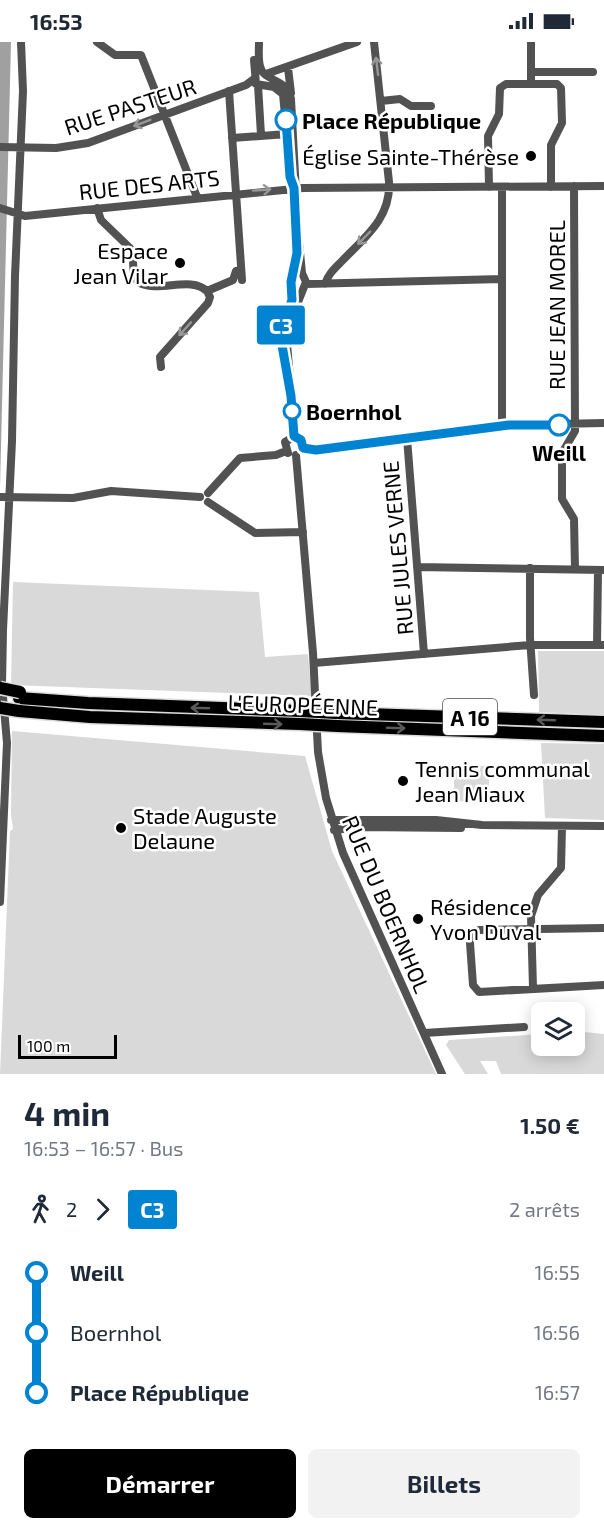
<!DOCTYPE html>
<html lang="fr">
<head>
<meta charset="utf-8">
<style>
	body { margin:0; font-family:"Exo 2",sans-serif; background:#f2f2f3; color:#1f2937; height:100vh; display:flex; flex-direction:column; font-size:22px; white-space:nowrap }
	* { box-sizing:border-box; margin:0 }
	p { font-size:20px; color:#747a83 }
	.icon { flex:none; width:33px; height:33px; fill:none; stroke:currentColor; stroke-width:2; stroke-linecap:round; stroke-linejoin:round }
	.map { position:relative; height:1032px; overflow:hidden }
	.sheet { display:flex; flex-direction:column; background:#fff; flex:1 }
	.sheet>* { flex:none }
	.badge { padding:0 12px; border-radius:4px; font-size:21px; line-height:39px }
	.tools { position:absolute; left:531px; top:960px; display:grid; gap:12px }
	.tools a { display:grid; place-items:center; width:54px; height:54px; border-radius:9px; background:#fff; box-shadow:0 3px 15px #0003; font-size:30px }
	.scale { position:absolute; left:18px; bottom:15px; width:99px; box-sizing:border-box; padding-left:6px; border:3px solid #000; border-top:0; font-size:16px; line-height:21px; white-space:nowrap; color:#000; -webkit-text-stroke:4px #fff; paint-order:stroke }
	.map>.badge { position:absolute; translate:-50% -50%; box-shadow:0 0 0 3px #fff }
	.legs { display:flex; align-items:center; gap:9px; height:66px; padding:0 24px; font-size:20px }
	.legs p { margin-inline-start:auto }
	.headline { display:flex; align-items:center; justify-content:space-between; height:102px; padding:0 24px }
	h1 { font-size:33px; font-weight:700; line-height:45px }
	.cta { display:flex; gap:12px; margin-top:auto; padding:12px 24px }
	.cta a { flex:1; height:69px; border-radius:9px; background:#000; color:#fff; font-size:24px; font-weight:700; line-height:69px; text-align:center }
	.cta a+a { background:#f2f2f3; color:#1f2937 }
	ul { padding:0 24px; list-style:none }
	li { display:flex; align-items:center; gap:21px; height:60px; font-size:22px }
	li i { display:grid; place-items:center; width:9px; height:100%; margin:0 8px; background:currentColor }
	li i::after { content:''; width:15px; height:15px; margin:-8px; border:4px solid; border-radius:50%; background:#fff }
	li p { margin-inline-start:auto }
	li:first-child i { background:linear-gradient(#0000 50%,currentColor 0) }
	li:last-child i { background:linear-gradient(currentColor 50%,#0000 0) }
	.status { display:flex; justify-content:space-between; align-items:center; height:42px; padding:0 30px; background:#fff; direction:ltr }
	.status svg { height:16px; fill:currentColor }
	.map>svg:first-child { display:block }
	.green { fill:#d9d9d9 }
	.water { fill:#a0a0a0 }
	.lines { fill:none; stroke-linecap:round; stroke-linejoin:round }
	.highway-casing { stroke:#dbdbdb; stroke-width:15 }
	.minor { stroke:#525252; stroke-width:8 }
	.highway { stroke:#000; stroke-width:12 }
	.highway-bridge-casing { stroke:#dbdbdb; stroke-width:15; stroke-linecap:butt }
	.highway-bridge { stroke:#000; stroke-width:12 }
	.oneway { stroke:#979797 }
	.oneway2 { stroke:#595959 }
	.line-1-casing { stroke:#fff; stroke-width:14 }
	.line-1 { stroke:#0083d1; stroke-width:9 }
	.stop-1-dot { fill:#fff; stroke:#0083d1; stroke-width:3 }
	.poi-dot { fill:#000; stroke:#fff; stroke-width:2 }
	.labels { text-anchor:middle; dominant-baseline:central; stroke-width:5; stroke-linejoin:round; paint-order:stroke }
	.shield { fill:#fff; stroke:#4c4c4c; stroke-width:1.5 }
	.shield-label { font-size:21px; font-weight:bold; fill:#000 }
	.street-label { font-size:22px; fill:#000; stroke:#fff }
	.stop-label { font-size:22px; font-weight:bold; fill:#000; stroke:#fff; text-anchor:start }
	.poi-label { font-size:22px; fill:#000; stroke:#fff; text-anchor:start }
</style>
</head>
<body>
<div class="status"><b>16:53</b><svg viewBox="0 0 49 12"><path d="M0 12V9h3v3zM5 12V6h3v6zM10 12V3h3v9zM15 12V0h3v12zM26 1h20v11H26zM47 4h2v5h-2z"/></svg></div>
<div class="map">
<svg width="604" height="1032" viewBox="0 0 604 1032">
	<rect width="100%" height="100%" fill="#fff"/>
	<!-- green -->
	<path class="green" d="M13,540L259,550L265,615L308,612L312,654L11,643Z
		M538,609H604V673L539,670Z
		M12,689L305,714L332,809L436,1032H0L10,789L13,787L11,773Z
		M541,701L604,702V778L545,776Z
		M454,724H489V760L454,759Z
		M575,989L604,992V1032H501L496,1019H480L488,1032H465L446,1003L449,998L541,992L542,1004H574Z"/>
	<!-- water -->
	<path class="water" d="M0,0H11L0,445Z"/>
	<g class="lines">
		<!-- highway casing -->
		<g class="highway-casing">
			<path id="highway" d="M19,656L88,661L301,669
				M19,669L90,675L300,682
				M336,671L604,680
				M337,684L604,694"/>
		</g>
		<!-- minor -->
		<path class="minor" d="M97,0L115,13H141L197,155
			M259,0C259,8 258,17 260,24C263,40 286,35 291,57L298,189L302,231L306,240L286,290L295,394
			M531,0V42
			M254,18L256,42L274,45L283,52L288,105
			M288,26L291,51
			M531,30H593
			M266,32L357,0
			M258,43L261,93
			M229,49L242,238
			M381,59L400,57L411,64H431
			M232,96L287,92
			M0,105L56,106L88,101L246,43L254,37
			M574,144L575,389L562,411V457L574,477L575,527
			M489,145L488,94L499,72L500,46L506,42H557L561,46L562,81L551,103V145
			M502,145V384
			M0,166L25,174L303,146L604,144
			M97,166L101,178L132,208L134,233L138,240C158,252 190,233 207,249
			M306,242L502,237
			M325,242C328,232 335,226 342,219C365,195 391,176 389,140L374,0
			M207,249L233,238L236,229L241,228
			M284,323L280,289L292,258L291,239L297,214
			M161,325L160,315L208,261L210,255L207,249
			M407,396L424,612
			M303,406L316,408L509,383L604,381
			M288,411L285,400L295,394
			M296,413L313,611L318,710L326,756L343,811L442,1032
			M208,451L240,416L276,413L286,409
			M0,455L73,456L111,449L200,455
			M208,460L255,491L303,490
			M417,525L604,528
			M530,526V596L534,653
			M597,603L598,528
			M314,621L530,603H604
			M331,778H436L482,783L604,784
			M334,788L360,785L461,786
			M0,860L7,701L2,643L3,588L12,399L15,234L23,49L21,0
			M604,886L479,888L472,892L470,901L473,943L479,950L604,943
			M533,946L531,874L538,853L561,826L562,784
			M424,991L524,985"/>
		<!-- highway -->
		<use href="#highway" class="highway"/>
		<!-- highway-bridge casing -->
		<g class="highway-bridge-casing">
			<path id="highway-bridge" d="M0,646L20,650
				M0,666L19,669
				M301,669L336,671
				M300,682L337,684"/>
		</g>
		<!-- highway-bridge -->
		<use href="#highway-bridge" class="highway-bridge"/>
	</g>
	<!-- one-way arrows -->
	<defs><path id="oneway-shaft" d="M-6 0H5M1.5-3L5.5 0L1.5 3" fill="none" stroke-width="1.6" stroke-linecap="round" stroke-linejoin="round" transform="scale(1.5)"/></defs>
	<g class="oneway">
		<use href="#oneway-shaft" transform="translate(377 24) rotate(-97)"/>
		<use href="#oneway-shaft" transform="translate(142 81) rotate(159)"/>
		<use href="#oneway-shaft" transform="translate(262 148) rotate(-4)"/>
		<use href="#oneway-shaft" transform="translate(364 196) rotate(134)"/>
		<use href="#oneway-shaft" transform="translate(185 287) rotate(132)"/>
	</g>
	<g class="oneway2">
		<use href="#oneway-shaft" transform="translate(200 666) rotate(-178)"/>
		<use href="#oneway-shaft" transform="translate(546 678) rotate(-178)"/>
		<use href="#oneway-shaft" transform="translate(273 682) rotate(2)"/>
		<use href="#oneway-shaft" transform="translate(396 686) rotate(2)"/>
	</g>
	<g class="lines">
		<!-- line-1 casing -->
		<g class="line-1-casing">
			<path id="line-1" d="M286,78L290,135L294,146L297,211L291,240L292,258L280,292L291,354L294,394L301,398L303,406L316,408L509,383H559"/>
		</g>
		<!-- line-1 -->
		<use href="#line-1" class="line-1"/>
	</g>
	<!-- markers -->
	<g class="stop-1-dot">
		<circle cx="286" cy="78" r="10"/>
		<circle cx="292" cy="369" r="8"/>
		<circle cx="559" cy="383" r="10"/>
	</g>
	<g class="poi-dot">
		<circle cx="531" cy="114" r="6"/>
		<circle cx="180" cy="221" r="6"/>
		<circle cx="403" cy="739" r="6"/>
		<circle cx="121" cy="786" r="6"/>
		<circle cx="418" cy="877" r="6"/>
	</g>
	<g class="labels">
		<!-- shield labels -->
		<rect class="shield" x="443" y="657" width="54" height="36" rx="4.5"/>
		<g class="shield-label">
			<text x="470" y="675">A 16</text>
		</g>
		<!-- street labels -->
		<g class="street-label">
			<text transform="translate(130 64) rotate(-18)">RUE PASTEUR</text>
			<text transform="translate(149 142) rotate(-6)">RUE DES ARTS</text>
			<text transform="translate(556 263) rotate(-90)">RUE JEAN MOREL</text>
			<text transform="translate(397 506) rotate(-95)">RUE JULES VERNE</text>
			<text transform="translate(303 662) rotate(2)">L'EUROPÉENNE</text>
			<text transform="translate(387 862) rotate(67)">RUE DU BOERNHOL</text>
		</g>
		<!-- stop labels -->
		<g class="stop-label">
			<text x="302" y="78">Place République</text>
			<text x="306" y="369">Boernhol</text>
			<text x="559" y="410" text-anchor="middle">Weill</text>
		</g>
		<!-- poi labels -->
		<g class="poi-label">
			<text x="519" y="114" text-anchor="end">Église Sainte-Thérèse</text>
			<text x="168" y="208" text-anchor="end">Espace<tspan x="168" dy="25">Jean Vilar</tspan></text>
			<text x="415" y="726">Tennis communal<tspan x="415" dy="25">Jean Miaux</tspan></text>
			<text x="133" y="773">Stade Auguste<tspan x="133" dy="25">Delaune</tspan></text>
			<text x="430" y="864">Résidence<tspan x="430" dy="25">Yvon Duval</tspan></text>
		</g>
	</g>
</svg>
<div class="tools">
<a><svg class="icon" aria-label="layers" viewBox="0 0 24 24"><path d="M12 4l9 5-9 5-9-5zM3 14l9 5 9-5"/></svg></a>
</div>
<div class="scale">100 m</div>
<b class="badge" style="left:281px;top:283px;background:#0083d1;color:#fff">C3</b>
</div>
<section class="sheet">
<div class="headline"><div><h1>4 min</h1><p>16:53 – 16:57 · Bus</p></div><b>1.50 €</b></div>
<div class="legs"><svg class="icon" aria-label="walk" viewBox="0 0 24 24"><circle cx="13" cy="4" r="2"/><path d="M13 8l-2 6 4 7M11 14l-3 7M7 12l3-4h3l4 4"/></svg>2<svg class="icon" aria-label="forward" viewBox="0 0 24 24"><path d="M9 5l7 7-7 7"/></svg><b class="badge" style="background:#0083d1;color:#fff">C3</b><p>2 arrêts</p></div>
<ul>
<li><i style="color:#0083d1"></i><b>Weill</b><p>16:55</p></li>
<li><i style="color:#0083d1"></i><span>Boernhol</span><p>16:56</p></li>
<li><i style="color:#0083d1"></i><b>Place République</b><p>16:57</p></li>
</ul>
<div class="cta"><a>Démarrer</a><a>Billets</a></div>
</section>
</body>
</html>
